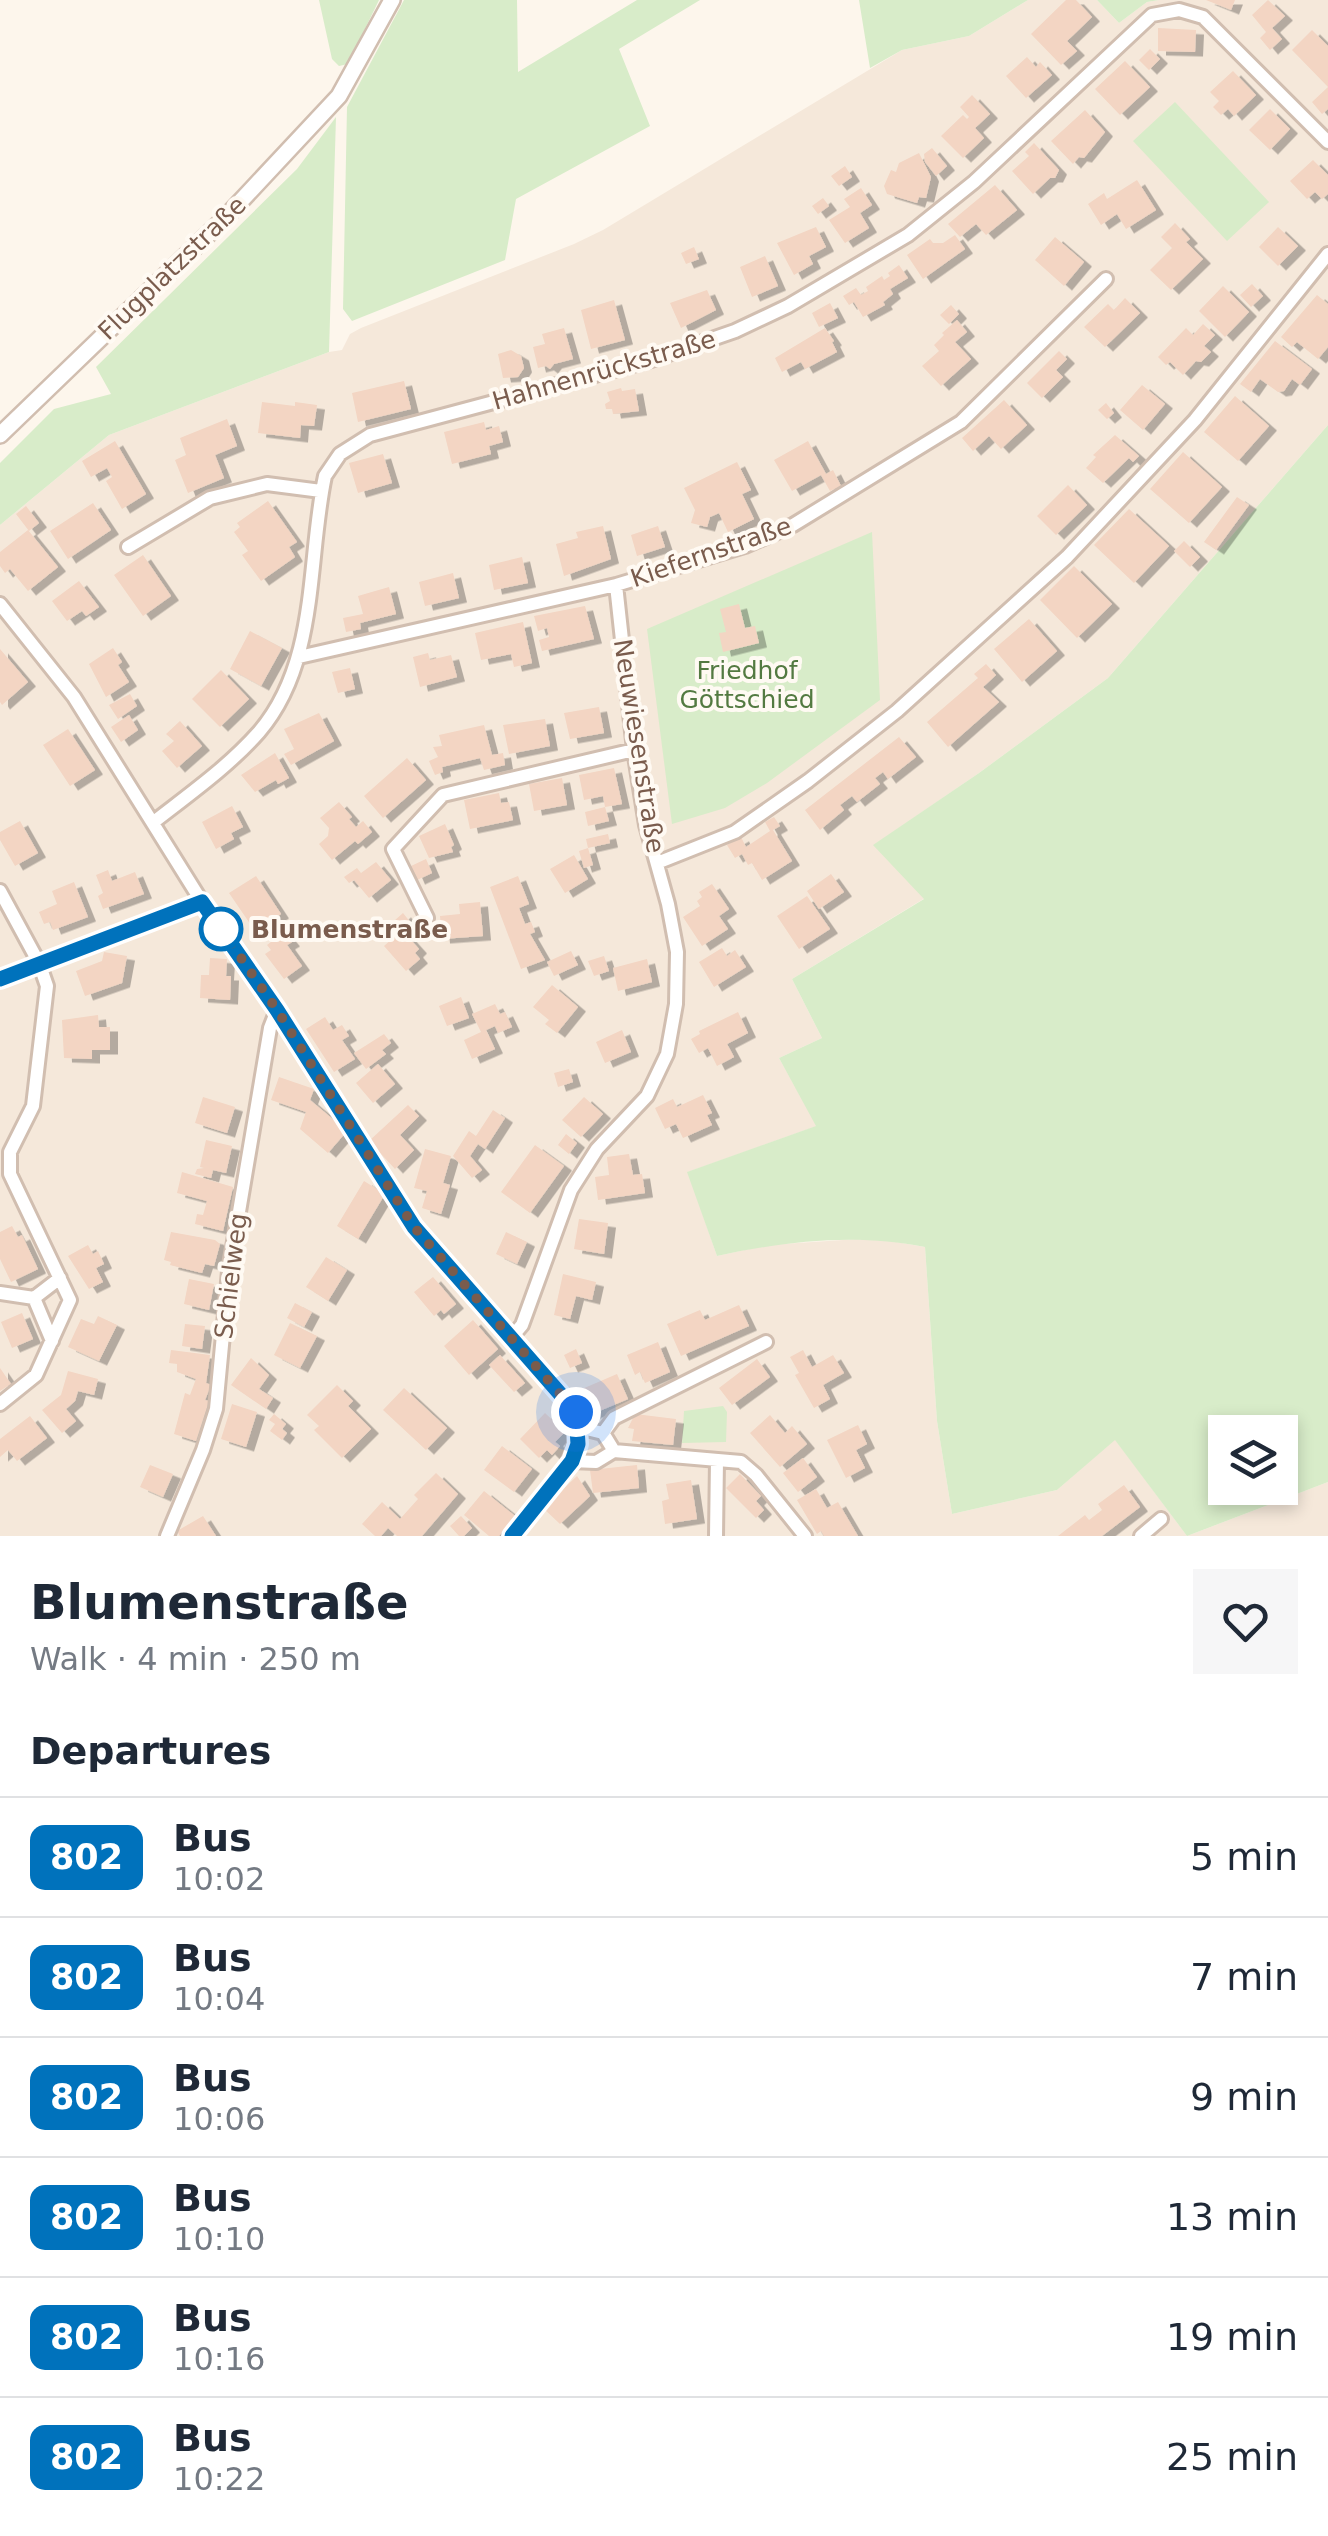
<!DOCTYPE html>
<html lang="en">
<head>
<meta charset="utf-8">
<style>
	body { margin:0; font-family:"DejaVu Sans",sans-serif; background:#f6f6f7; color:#1f2937; height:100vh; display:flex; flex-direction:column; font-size:38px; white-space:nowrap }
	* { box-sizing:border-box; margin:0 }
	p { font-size:32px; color:#747a83 }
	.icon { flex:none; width:55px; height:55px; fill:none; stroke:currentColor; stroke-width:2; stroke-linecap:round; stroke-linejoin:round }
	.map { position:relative; height:1536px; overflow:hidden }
	.panel { display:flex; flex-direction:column; background:#fff; flex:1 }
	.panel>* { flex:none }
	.badge { padding:0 20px; border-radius:15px; font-size:35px; line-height:65px }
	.buttons { position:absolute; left:1208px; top:1415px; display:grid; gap:20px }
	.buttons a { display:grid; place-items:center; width:90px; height:90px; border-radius:0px; background:#fff; box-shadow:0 5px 15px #0003; font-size:50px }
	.you { position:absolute; width:50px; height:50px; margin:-25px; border:8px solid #fff; border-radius:50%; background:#1a73e8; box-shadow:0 0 0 15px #1a73e833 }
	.map>.badge { position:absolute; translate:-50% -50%; box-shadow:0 0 0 5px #fff }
	h2 { padding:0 30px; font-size:38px; line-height:90px }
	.round { display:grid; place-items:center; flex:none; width:105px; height:105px; border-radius:0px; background:#f6f6f7 }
	.headline { display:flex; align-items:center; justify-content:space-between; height:170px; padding:0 30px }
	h1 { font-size:48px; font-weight:800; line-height:75px }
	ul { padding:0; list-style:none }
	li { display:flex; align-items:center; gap:30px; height:120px; padding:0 30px; border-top:2px solid #e0e1e3 }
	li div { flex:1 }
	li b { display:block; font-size:38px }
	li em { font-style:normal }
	li .badge { min-width:110px; font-weight:700; text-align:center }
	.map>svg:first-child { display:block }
	.residential { fill:#f5e8da }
	.green { fill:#d8ecc9; fill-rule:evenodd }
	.building { fill:#f3d5c3; filter:url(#shadow) }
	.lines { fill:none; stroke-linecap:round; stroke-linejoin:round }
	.minor-casing { stroke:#d1beb0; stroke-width:18 }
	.tertiary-casing { stroke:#d1beb0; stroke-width:20 }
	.minor { stroke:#fff; stroke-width:12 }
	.tertiary { stroke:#fff; stroke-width:15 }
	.line-casing { stroke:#fff; stroke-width:22 }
	.line { stroke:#0072bc; stroke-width:15 }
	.walk { stroke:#7a5c4d; stroke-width:10; stroke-dasharray:0 18 }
	.stop-dot { fill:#fff; stroke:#0072bc; stroke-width:5 }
	.labels { text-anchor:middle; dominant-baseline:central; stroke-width:8; stroke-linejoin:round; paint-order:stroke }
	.street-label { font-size:25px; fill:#7a5c4d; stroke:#fffaf3 }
	.park-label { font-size:25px; fill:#537a41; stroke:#fffaf3 }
	.stop-label { font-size:25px; font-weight:bold; fill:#7a5c4d; stroke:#fffaf3; text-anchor:start }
</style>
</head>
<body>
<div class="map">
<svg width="1328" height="1536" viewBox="0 0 1328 1536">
	<defs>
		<filter id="shadow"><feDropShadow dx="8" dy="4.5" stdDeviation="0" flood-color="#0004"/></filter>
	</defs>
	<rect width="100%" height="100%" fill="#fdf6ec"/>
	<!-- residential -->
	<path class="residential" d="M1028,0H1097L1119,23L1147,2L1159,0H1328V425L1108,678L979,773L874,845L925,898L792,979L822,1038L779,1058L817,1126L688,1172L717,1256L768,1245L873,1238L925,1247L937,1421L952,1514L1057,1490L1115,1439L1187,1536L1328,1482V1536H0V525L109,435L329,352L342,350L350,334L361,328L574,244L603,230L902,50L969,36Z"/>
	<!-- green -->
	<path class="green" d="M319,0H379L348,64L339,66L332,59Z
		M404,0H517L518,72L637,0H700L619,49L650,126L516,199L505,260L352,321L343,309L347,107Z
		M859,0H1028L969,36L902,50L870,68Z
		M1097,0H1159L1147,2L1119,23Z
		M1175,102L1269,202L1227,241L1133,141Z
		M336,117L329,352L109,435L0,525V463L54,409L111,394L96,367L297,169Z
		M1328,425V1482L1187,1536L1115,1440L1057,1490L952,1514L937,1421L925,1247C855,1233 787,1241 717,1256L687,1172L816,1126L779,1058L822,1038L792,979L924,899L873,845L979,773L1108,678ZM1225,1432H1280V1488H1225Z
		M872,532L880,700L767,783L725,808L672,824L647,629Z
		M723,1406L727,1412L726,1442L682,1443L684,1411Z"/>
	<!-- building -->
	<path class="building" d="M1066,0H1076L1092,17L1067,41L1077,51L1061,65L1031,34Z
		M1206,0H1235L1231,10Z
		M1268,0L1285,16L1272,28L1282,39L1270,50L1260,38L1266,32L1252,15Z
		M1158,28L1196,30L1195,52L1158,51Z
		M1312,30L1328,46V109L1322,114L1312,102L1328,87L1292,50Z
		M1150,49L1160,59L1149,70L1139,60Z
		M1027,57L1036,67L1040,62L1052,75L1026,98L1006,76Z
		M1125,61L1150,87L1120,115L1095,89Z
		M1233,71L1256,95L1234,116L1228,109L1221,115L1213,107L1219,101L1210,92Z
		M972,95L990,114L975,128L984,138L963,158L941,136L963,115L967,119L969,117L960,107Z
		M1270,109L1290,129L1270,150L1249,130Z
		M1085,110L1105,132L1084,158L1079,157L1073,164L1051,141Z
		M1034,143L1059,170L1055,178H1050L1033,194L1012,171L1029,156L1025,152Z
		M932,148L947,166L936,176L925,162L924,154Z
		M919,153L931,177L926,198L919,197L917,203L887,194L884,186L891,170L896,172L899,163Z
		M1313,160L1328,175V194L1322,199L1315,192L1307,199L1290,181Z
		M845,166L852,177L839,186L831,176Z
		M1137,180L1156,210L1126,229L1117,214L1101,225L1088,204L1104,193L1107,199Z
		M995,185L1017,210L986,235L976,224L960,237L948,224Z
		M861,188L872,205L860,213L869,228L845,243L829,220L850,207L844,199Z
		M823,198L829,206L818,214L812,206Z
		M1175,223L1190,239L1186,242L1203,259L1171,290L1150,270L1172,248L1161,237Z
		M816,227L826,247L809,256L813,264L794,275L777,243Z
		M1278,227L1298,246L1278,266L1259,247Z
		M955,235L965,249L923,279L907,255L930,239L933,243H943Z
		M1055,237L1084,262L1064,286L1035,260Z
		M694,247L699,259L686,264L681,253Z
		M765,256L778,286L752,297L740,267Z
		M899,265L908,278L890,289L893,294L883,302L885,305L863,317L854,302L849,305L843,296L856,288L861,295L868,291L866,287L882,276L884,280L890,276L888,273Z
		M1252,284L1263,296L1251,307L1240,295Z
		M1223,286L1249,312L1225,337L1199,311Z
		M707,290L716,310L681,328L670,303Z
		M1317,295L1328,304V347L1318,359L1297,342L1292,347L1281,337Z
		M1125,298L1140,313L1105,347L1084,327L1108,304L1114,310Z
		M614,300L625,340L591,349L581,310Z
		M830,303L838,318L819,327L812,313Z
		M951,305L959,314L949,324L940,315Z
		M957,320L967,332L955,342L971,359L941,386L922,366L939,351L934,345L944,335L942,333Z
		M1203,324L1215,335L1204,346L1211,352L1201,362L1196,361L1183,375L1170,362L1166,365L1158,357L1186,328L1193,335Z
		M564,328L573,359L554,364L550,369L546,366L538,368L533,347L545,344L542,334Z
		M825,328L834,341L832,342L837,352L805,369L801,362L782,372L775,358Z
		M1275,341L1312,369L1300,385L1292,379L1284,391L1278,392L1260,379L1251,392L1240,384Z
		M511,350L521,356L524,368L518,377L503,378L498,354Z
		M1059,351L1067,359L1056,370L1063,377L1042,398L1027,383Z
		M404,381L411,409L358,422L352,393Z
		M1142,385L1165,404L1143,430L1120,410Z
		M621,388L622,391L635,389L639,411L613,414L612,409H606L605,404L610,401L607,392Z
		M1235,396L1269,426L1238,461L1204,432Z
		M1004,400L1027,425L1001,449L989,436L973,451L962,438Z
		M262,402L295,406V402L317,405L314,426L301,425L300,438L258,433Z
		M1106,403L1114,413L1107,419L1098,410Z
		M227,419L237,446L215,455L224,478L188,493L175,460L186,455L180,438Z
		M484,422L486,430L499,426L503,442L489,446L491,454L452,464L444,432Z
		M1115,435L1139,456L1133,462L1129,458L1103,483L1086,468L1096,457L1093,455Z
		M115,441L146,494L122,509L106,481L112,477L107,468L91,477L82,461Z
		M808,441L826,474L833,470L841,486L830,491L821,475L792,491L774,460Z
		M1183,452L1222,487L1189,523L1150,489Z
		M383,454L392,483L358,493L349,463Z
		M737,462L751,490L742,494L754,519L728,532L719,513L710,517L707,527L691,523L695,510L684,488Z
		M1068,485L1087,505L1056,535L1037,516Z
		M1237,497L1249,505L1216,550L1204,542Z
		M268,501L297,542L289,547L295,557L261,581L242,555L248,551L234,532L240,527L237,523Z
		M93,503L111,530L68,559L50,531Z
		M26,506L39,523L29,531L16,514Z
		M1129,509L1169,546L1134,583L1094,545Z
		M603,526L611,559L564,576L556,544L578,538L576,532Z
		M658,526L665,547L637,556L631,535Z
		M28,530L58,567L28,591L10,569L5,573L0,566V552Z
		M1184,541L1200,557L1190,567L1174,551Z
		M143,555L171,596L143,616L114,575Z
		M522,557L528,583L494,590L489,565Z
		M1074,566L1112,604L1077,638L1040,600Z
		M453,573L459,598L425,606L419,582Z
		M79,581L99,607L86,616L82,611L67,621L52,601Z
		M389,587L396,614L360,623L361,629L346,632L343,618L363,614L358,596Z
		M739,604L745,628L755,626L759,643L723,652L719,633L726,632L720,609Z
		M585,606L594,639L542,651L539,640L549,637L547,628L538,631L534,616Z
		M1029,619L1057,651L1022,682L994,649Z
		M523,622L532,663L514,667L511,654L481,660L475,633Z
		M250,631L282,648L261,686L230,669Z
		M113,648L122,662L118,665L129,682L106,697L89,664Z
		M0,649L28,682L2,705L0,702Z
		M428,653L430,660L451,655L457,677L420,687L413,657Z
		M986,664L996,675L983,687L999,702L948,747L927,722L978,678L974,674Z
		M350,668L355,689L338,693L332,672Z
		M221,670L249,699L220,727L192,699Z
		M130,694L137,706L118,719L109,705Z
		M599,707L604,733L570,739L564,713Z
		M319,713L334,741L291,765L284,754L294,749L284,729Z
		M129,715L138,730L121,742L111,727Z
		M545,719L550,746L509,754L503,725Z
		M180,721L202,746L177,768L162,751L174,741L166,734Z
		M484,725L492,755L503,753L505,765L484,770L480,758L442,767L443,772L435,775L429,761L438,757L433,747L442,746L439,735Z
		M68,729L95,770L70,786L43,745Z
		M899,737L916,757L888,779L883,772L875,778L880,784L857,802L852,796L840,805L844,810L820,830L805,810Z
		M275,753L289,778L278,784L276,780L255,792L241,775Z
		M407,758L426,780L383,818L364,796Z
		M614,768L622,804L605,807L609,821L588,826L585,812L605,807L603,796L584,800L579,775Z
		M562,778L567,805L534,811L529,784Z
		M499,793L501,803L509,802L513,820L470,829L464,800Z
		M339,802L352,817L349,819L356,827L363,821L372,832L358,844L355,841L332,860L319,844L328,836L329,828L320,818Z
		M232,806L243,827L231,833L234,839L216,849L202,822Z
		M774,817L780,826L773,830L792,861L762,880L752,863L748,865L742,854L735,858L727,845L741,837L746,847L770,831L765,822Z
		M20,821L38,853L15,866L0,840V832Z
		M445,824L454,845L451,847L453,852L429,858L419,836Z
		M608,834L610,843L588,848L586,839Z
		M588,848L593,865L584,868L579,851Z
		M574,855L588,879L565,893L550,869Z
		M426,859L432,873L417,880L411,866Z
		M376,862L391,880L369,898L354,880L349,883L344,877L357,868L361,873Z
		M108,870L112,881L135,872L144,894L103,909L98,896L103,893L96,875Z
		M831,874L844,892L819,909L807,891Z
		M256,876L281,914L255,931L229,893Z
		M518,876L529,904L519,908L525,924L531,922L535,932L530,934L545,960L521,969L490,887Z
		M74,882L88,917L53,930L50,922L44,924L39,912L57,904L52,891Z
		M712,884L729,909L719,916L728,929L702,946L683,917L700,906L697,901L702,897L699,892Z
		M807,896L830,929L799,949L777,916Z
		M480,902L483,936L442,939L440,916L460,914L459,904Z
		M403,913L411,923L402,930L394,921Z
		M402,930L419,949L415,953L420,959L406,971L384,946Z
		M284,932L292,942L287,945L302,966L284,979L265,954L271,950L267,945Z
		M722,948L727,956L735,950L746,967L714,987L699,962Z
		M571,951L578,965L554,976L547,962Z
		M104,952L127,956L122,983L85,996L76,971L102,961Z
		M604,956L609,971L594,976L588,961Z
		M210,958L227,959L226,976H231L230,1000L200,998L201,975H209Z
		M647,959L652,982L618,991L613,968Z
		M552,985L578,1007L557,1033L545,1024L549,1020L533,1007Z
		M461,997L469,1018L447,1026L439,1006Z
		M495,1004L500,1014L505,1012L512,1027L498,1033L495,1026L486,1030L495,1049L472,1059L464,1040L481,1032L472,1014Z
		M738,1012L748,1033L727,1044L734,1057L717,1066L708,1048L699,1053L691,1039L700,1034L699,1031Z
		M98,1015L99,1027H110V1050H92V1059L64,1058L62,1020Z
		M325,1017L333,1030L342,1025L349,1036L342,1040L355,1059L334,1072L306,1029Z
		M622,1030L631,1052L605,1063L596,1042Z
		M384,1034L391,1043L382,1050L386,1054L366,1069L354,1053Z
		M378,1064L395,1084L373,1103L356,1083Z
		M569,1069L573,1082L558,1087L554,1073Z
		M279,1077L314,1089L310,1100L347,1131L328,1153L300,1129L306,1112L271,1100Z
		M703,1095L712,1113L707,1115L712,1125L683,1138L676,1124L665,1129L655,1108L673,1099L677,1107Z
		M203,1097L235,1107L227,1133L195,1123Z
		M584,1097L603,1114L581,1137L562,1120Z
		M408,1105L419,1116L400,1135L414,1150L395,1169L369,1141Z
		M493,1110L505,1118L485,1149L478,1144L470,1156L482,1170L472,1178L453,1156L469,1131L476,1136Z
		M566,1134L577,1143L569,1154L558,1145Z
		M206,1140L232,1146L226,1173L213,1170L211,1178L195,1174L197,1169L204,1168L200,1167Z
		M535,1145L564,1166L530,1213L501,1192Z
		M425,1149L451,1156L443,1183L450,1185L441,1214L422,1208L427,1191L414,1188Z
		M629,1154L633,1175L642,1174L645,1193L598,1200L595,1177L609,1175L607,1157Z
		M182,1172L233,1187L223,1231L195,1224L197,1214L203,1215L207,1201L177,1193Z
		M364,1181L385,1194L358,1239L337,1226Z
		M579,1219L608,1223L604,1254L574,1249Z
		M12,1226L18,1237L22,1235L38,1269L11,1282L0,1259V1232Z
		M171,1232L215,1240L220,1244L214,1266L205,1264L202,1273L170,1265L171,1262L164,1260Z
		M506,1232L527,1242L517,1264L496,1254Z
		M88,1245L93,1254L98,1251L104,1264L96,1268L103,1282L89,1289L68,1256Z
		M326,1257L347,1270L328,1301L306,1287Z
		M563,1274L596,1282L592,1300L576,1296L570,1319L554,1315Z
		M433,1277L456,1304L444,1314L441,1310L434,1316L414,1292Z
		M189,1279L214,1284L209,1310L184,1304Z
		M295,1303L312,1312L304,1327L287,1318Z
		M739,1305L749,1326L681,1356L667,1324L700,1310L705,1320Z
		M22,1313L33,1339L12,1348L1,1322Z
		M98,1316L117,1325L99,1361L68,1347L81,1319L94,1324Z
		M473,1320L498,1349L469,1375L444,1346Z
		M290,1323L317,1336L300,1368L274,1355Z
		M185,1324L205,1326L202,1349L182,1346Z
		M658,1342L670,1372L645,1383L640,1372L635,1375L627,1355Z
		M576,1349L582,1363L570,1368L564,1355Z
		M171,1350L210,1355L206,1383L211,1385L205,1400L209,1401L196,1441L174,1434L185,1393L190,1395L196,1379L177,1372V1364L169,1363Z
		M803,1350L812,1367L833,1355L844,1373L823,1385L830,1399L814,1408L795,1375L799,1373L790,1357Z
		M500,1355L525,1383L514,1392L489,1365Z
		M251,1358L269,1375L259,1389L273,1398L266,1409L231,1385Z
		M757,1359L770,1377L732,1405L719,1388Z
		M0,1368L11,1384L0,1391Z
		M68,1371L98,1379L94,1395L78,1391L75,1401L66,1409L76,1421L62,1433L42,1410L61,1395Z
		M617,1374L628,1399L585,1417L575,1392Z
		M337,1385L353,1401L348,1406L371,1429L342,1458L314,1430L319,1426L307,1415Z
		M404,1388L447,1428L426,1450L383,1410Z
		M232,1404L257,1412L246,1447L221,1439Z
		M545,1413L565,1432L555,1442L560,1446L552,1455L547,1450L539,1458L520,1439Z
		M274,1414L286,1424L282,1429L287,1433L282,1440L270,1431L275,1424L269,1420Z
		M635,1414L676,1419L673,1445L632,1441L634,1429L628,1428Z
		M770,1415L785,1433L792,1426L807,1444L780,1467L750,1433Z
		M30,1416L47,1438L17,1461L8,1450L0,1457V1439Z
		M858,1425L867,1444L856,1450L865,1468L846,1478L827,1440Z
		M502,1446L532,1469L514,1492L484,1470Z
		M803,1458L817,1477L798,1492L783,1473Z
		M150,1465L173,1474L163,1497L140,1487Z
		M637,1465L639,1488L593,1493L590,1470Z
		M436,1473L458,1494L422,1536H397L388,1528L381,1536H375L362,1524L382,1502L400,1519L418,1499L414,1495Z
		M740,1474L761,1496L756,1501L764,1510L756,1518L726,1488Z
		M577,1476L590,1496L560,1524L543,1508Z
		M691,1480L697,1519L665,1524L662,1501L669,1499L666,1484Z
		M1124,1485L1140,1507L1102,1536H1058L1085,1515L1089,1520L1102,1510L1098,1504Z
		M816,1489L827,1508L838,1502L858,1536H824L821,1531L817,1534L797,1500Z
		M484,1491L515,1516L499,1536H489L464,1515Z
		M203,1516L216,1536H180L177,1531Z
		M461,1516L472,1528L464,1536H459L450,1526Z"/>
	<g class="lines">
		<!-- minor casing -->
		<g class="minor-casing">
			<path id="minor" d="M128,547L210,498L267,484L321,491
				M0,604L74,697L202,902L277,1010L414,1227L576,1412C584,1465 543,1497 512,1536
				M299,657L616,585L745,546L793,525L961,422L1106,279
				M155,821C191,793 229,766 259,732C319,662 307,560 325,476L340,454L370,435L651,360L735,331L788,306L908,235L974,182L1152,15L1179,10L1203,17L1328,142
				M657,863L735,832L808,781L897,711L1067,557L1195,420L1328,254
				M0,891L39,963L47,986L33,1106L10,1152V1174L70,1300L36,1375L0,1404
				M427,918L393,849L443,795L634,750
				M0,979L202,902
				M0,1293L34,1298L52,1341
				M34,1298L60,1278
				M510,1339L522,1325L571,1190L597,1149L647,1096L667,1054L676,1004L677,952L668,904L646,825L634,750L616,585
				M578,1427L603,1433L614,1451L741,1462L756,1475L805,1536
				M603,1433L614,1418L766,1342
				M571,1461L596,1462L614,1451
				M167,1536L203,1450L216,1409L229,1271L270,1028L277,1010
				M716,1536L717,1460
				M1141,1536L1161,1519"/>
		</g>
		<!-- tertiary casing -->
		<g class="tertiary-casing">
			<path id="tertiary" d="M0,435L224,219L339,96L392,0"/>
		</g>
		<!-- minor -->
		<use href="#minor" class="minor"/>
		<!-- tertiary -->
		<use href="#tertiary" class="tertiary"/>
	</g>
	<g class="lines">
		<!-- line casing -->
		<g class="line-casing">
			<path id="line" d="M0,979L202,902L277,1010L414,1227L576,1412L578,1444L572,1461L512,1536"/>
		</g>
		<!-- line -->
		<use href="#line" class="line"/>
		<!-- walk -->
		<path class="walk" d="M221,929L277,1010L414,1227L576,1412"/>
	</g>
	<!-- markers -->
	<circle class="stop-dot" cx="221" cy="929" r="20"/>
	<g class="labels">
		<!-- street labels -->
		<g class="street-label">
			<text transform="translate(172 268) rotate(-44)">Flugplatzstraße</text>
			<text transform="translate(604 370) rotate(-16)">Hahnenrückstraße</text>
			<text transform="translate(711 552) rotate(-19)">Kiefernstraße</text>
			<text transform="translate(639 746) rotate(81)">Neuwiesenstraße</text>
			<text transform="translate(231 1276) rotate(-83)">Schielweg</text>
		</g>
		<!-- park labels -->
		<g class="park-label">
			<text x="747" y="670">Friedhof<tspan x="747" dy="29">Göttschied</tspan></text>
		</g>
		<!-- stop labels -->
		<g class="stop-label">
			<text x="251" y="929">Blumenstraße</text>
		</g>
	</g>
</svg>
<div class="buttons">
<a><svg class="icon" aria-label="layers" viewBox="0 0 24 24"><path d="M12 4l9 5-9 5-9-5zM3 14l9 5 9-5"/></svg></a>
</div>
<div class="you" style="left:576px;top:1412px"></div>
</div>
<section class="panel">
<div class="headline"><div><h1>Blumenstraße</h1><p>Walk · 4 min · 250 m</p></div><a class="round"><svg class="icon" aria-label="heart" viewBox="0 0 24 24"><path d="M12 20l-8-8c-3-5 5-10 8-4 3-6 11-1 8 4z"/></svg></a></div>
<h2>Departures</h2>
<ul>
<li><span class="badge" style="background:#0072bc;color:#fff">802</span><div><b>Bus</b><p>10:02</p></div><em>5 min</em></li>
<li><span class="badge" style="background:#0072bc;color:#fff">802</span><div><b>Bus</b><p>10:04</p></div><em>7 min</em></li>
<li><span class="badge" style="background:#0072bc;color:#fff">802</span><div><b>Bus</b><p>10:06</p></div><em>9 min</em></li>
<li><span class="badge" style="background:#0072bc;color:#fff">802</span><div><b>Bus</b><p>10:10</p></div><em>13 min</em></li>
<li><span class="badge" style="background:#0072bc;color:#fff">802</span><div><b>Bus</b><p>10:16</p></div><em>19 min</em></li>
<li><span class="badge" style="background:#0072bc;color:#fff">802</span><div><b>Bus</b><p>10:22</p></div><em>25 min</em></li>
</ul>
</section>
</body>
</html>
